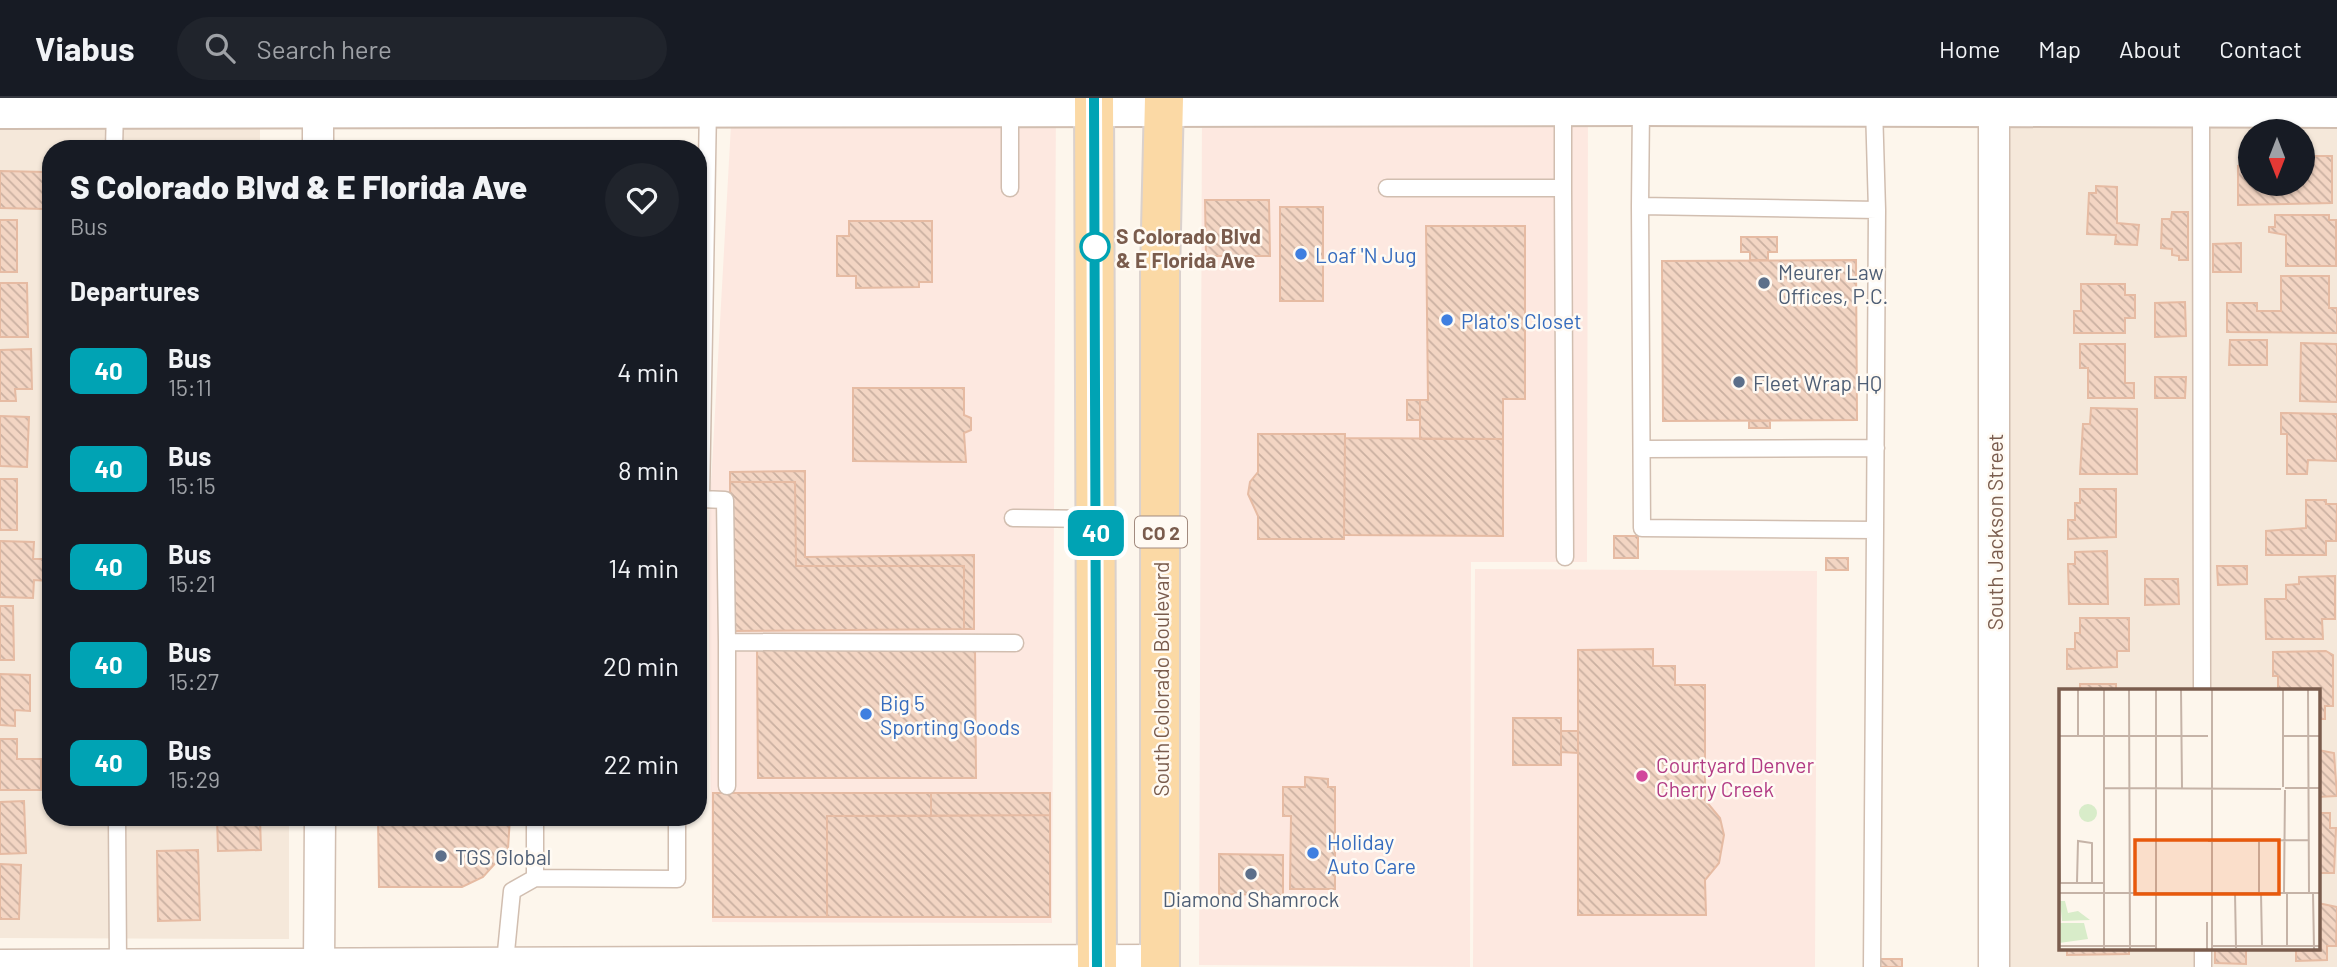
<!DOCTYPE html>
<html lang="en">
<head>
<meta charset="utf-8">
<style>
	body { margin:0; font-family:Barlow,sans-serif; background:#20242c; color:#f1f3f6; height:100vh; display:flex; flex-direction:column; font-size:26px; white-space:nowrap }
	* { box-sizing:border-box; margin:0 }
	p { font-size:23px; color:#9ea1a6 }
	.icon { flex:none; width:38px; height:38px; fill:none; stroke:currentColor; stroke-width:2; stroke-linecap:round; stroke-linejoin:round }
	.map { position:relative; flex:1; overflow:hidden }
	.sheet { position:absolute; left:42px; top:42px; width:665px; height:686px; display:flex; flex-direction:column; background:#171b24; border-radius:28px; box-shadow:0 2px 5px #0004 }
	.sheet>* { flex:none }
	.badge { padding:0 14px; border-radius:10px; font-size:24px; line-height:46px }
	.needle { width:46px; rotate:180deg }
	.controls { position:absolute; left:2238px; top:21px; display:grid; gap:14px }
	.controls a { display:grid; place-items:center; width:77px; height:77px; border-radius:50%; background:#171b24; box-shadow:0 2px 5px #0004; font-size:35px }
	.map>.badge { position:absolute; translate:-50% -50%; box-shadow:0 0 0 4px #fff }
	h2 { padding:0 28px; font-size:26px; line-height:63px }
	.round { display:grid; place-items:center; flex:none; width:74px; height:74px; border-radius:37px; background:#20242c }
	.summary { display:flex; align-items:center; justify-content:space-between; height:119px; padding:0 28px }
	h1 { font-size:33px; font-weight:800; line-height:52px }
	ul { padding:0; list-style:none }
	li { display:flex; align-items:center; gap:21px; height:98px; padding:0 28px }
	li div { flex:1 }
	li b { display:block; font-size:26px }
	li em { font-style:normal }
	li .badge { min-width:77px; font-weight:700; text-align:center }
	header { display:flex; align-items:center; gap:42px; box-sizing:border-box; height:98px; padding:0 35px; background:#171b24; border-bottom:2px solid #363941 }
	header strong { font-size:33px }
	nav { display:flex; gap:38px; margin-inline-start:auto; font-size:24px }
	.search { width:490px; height:63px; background:#20242c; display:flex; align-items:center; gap:18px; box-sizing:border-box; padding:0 24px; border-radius:38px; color:#9ea1a6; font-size:26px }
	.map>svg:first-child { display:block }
	.residential { fill:#f5e8da; fill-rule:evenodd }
	.commercial { fill:#fde8e0 }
	.building { fill:url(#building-back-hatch); stroke:#e6bba3; stroke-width:2 }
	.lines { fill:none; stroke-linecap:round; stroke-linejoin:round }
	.service-casing { stroke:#d1beb0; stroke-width:19 }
	.minor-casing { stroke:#d1beb0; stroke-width:33 }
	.tertiary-casing { stroke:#d1beb0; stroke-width:42 }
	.primary-casing { stroke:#dad1cd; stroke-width:42 }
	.service { stroke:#fff; stroke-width:16 }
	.minor { stroke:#fff; stroke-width:30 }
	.tertiary { stroke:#fff; stroke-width:38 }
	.primary { stroke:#fbd9a5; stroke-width:38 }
	.line-casing { stroke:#fff; stroke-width:16 }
	.line { stroke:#00a3b4; stroke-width:10 }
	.stop-dot { fill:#fff; stroke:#00a3b4; stroke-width:3.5 }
	.shop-dot { fill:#3f7fe0; stroke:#fffaf3; stroke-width:2.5 }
	.service-dot { fill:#5c6f8a; stroke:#fffaf3; stroke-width:2.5 }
	.hotel-dot { fill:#d1479c; stroke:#fffaf3; stroke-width:2.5 }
	.labels { text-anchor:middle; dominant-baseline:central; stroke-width:5; stroke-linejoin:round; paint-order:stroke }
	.shield { fill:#fffaf3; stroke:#a28b7f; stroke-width:2 }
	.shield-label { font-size:19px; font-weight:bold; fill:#7a5c4d }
	.stop-label { font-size:21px; font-weight:bold; fill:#7a5c4d; stroke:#fffaf3; text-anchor:start }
	.shop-label { font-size:21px; fill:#366cbe; stroke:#fffaf3; text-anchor:start }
	.service-label { font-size:21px; fill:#4e5e75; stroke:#fffaf3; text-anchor:start }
	.street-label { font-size:21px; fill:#7a5c4d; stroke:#fffaf3 }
	.hotel-label { font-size:21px; fill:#b23c85; stroke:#fffaf3; text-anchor:start }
	.inset-road { fill:none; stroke:#c5b3a7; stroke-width:2 }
	.view { fill:#e8590c; fill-opacity:0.15; stroke:#e8590c; stroke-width:3.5 }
	.inset-edge { fill:none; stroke:#7a5c4d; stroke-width:3.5 }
</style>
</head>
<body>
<header>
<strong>Viabus</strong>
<div class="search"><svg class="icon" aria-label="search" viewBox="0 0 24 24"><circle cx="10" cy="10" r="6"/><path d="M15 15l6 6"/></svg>Search here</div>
<nav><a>Home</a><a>Map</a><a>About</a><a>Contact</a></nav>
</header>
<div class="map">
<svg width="2337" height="869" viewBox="0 0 2337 869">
	<defs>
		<pattern id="building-back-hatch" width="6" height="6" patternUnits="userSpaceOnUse" patternTransform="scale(1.75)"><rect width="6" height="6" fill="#f3d5c3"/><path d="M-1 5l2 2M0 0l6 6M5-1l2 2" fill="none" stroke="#cab0a1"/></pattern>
	</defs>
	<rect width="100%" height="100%" fill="#fdf6ec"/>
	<!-- residential -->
	<path class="residential" d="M0,0H260V42H293V51H51V719H289V841L0,840Z
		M2011,0H2337V869H1991ZM2250,33H2303V86H2250ZM2060,592H2318V850H2060Z"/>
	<!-- commercial -->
	<path class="commercial" d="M1056,0L1052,825L712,824L708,440L732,9Z
		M1202,0H1588L1587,464H1471L1470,869L1199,867Z
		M1475,471L1817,473L1815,869H1473Z"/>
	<!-- building -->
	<path class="building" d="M2303,58H2332V105L2238,107V68L2250,67V86H2303Z
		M0,73L46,74L45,111L0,110Z
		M2096,88L2117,89V125L2139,127L2137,147L2115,146L2116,137L2087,136L2089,95H2096Z
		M1205,102H1269L1270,158H1206Z
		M1280,109H1323V203H1280Z
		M2172,114H2188V162H2179V158L2172,157V151L2161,150L2162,121H2171Z
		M2275,117H2329V122H2336V168H2286V137L2269,134V129H2275Z
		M0,122H17V174H0Z
		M849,123H932V184H919V189L856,190V178H837V138H849Z
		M1426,128H1525V301H1503V341H1420V302H1428Z
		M1741,139H1777V154H1768V162H1750V154H1741Z
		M2241,145V174H2213V146Z
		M1856,162L1857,322L1663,323L1662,163Z
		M2281,178H2329V210H2337V235L2227,234V205H2257V213H2281Z
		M0,185H27L28,239H0Z
		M2081,186H2125V197H2135V220H2125V235H2074V213H2081Z
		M2185,204L2186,238L2155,239V205Z
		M2230,242H2267V267H2229Z
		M2301,245L2337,246V304L2300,303Z
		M2080,246H2125V285H2134V300H2088V270H2080Z
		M31,251L32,291H15L16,303H0V252Z
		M2155,279H2186L2185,300H2155Z
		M853,290H964V317L971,320V332L964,335L966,364L853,363Z
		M1407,302H1420V322H1407Z
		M2091,310L2137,311V376H2080L2083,326H2090Z
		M2281,315L2337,316V363L2308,362L2307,376H2287V336H2281Z
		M0,318L29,319L27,369L0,368Z
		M1749,323H1770V330H1749Z
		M1258,336H1345L1344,441H1258V418L1248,396L1250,384L1258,374Z
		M1345,340L1503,341V438L1344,437Z
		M805,373V459L974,457V531H964V468H796L795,384H730V374Z
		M0,381H17V432H0Z
		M730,384H795L796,468H964V531L731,533Z
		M2080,391H2116V439L2068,441V422H2075V405H2080Z
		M2306,402H2326V406H2337L2336,443H2326V457H2266V433L2306,430Z
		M1614,438H1638V460H1614Z
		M0,443L34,444L33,461H49L48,483L34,482L33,500L0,499Z
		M2107,453L2108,506H2069L2068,466H2075V454Z
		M1826,460H1848V472H1826Z
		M2217,468H2247V486L2218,487Z
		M2335,478V521H2322L2323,541H2266L2265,501H2286V487L2299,486V479Z
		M2145,481H2178L2179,506L2145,507Z
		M0,508H13L14,562H0Z
		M2080,520H2129V553H2117V569L2067,571V551H2075V535H2080Z
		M975,550L976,680H758L757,551Z
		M1653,551V568H1675V587H1705V702L1720,720L1724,737L1719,765L1705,782L1706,817H1578V552Z
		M2326,553L2333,557V608H2325V621H2318V592H2278V578H2273V554Z
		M0,576L30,577V613L15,612V628L0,627Z
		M2080,586H2116V591L2129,592H2080Z
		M1513,620H1561V667H1513Z
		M1561,633H1578V655L1561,654Z
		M0,641H17V661H41V692H0Z
		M2318,652L2334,655L2337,698L2318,699Z
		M1305,679L1328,681V689H1335V791H1290L1291,718H1283V689H1305Z
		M713,695H931V718H827V819H713Z
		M931,695H1050V717L931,718Z
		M24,703L26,755L0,756V704Z
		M2318,715H2330V730H2336L2334,775H2318Z
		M1050,717V819H827V718Z
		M217,719H260L261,752L218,753Z
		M378,719H510L508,751L483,779L462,789H379Z
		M198,752L200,822L158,823L157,753Z
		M1219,756L1283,757V797L1219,796Z
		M0,766L21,767L19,821H0Z
		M2318,805L2337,809L2336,848H2327V862L2296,863V850H2318Z
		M2067,850H2129V856L2067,857Z
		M2215,850H2246V866L2215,865Z
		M1877,861H1902V869H1877Z"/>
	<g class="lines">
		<!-- service casing -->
		<g class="service-casing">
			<path id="service" d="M2201,7L2202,592
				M1641,8L1640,108L1877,112L1874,9
				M114,51L115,11
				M1010,90V9
				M1387,90H1563V9
				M1563,90L1565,459
				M1640,108L1642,430L1875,432L1877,112
				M1642,351L1876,350
				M698,401H701L708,9
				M701,401L725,402L727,544
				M1013,420L1096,421
				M727,688V544L1015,545
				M117,719L118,866
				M535,719V780
				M2203,850V869
				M505,864L512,793L535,780L677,781V719
				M1872,869L1875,432"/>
		</g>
		<!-- minor casing -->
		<g class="minor-casing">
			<path id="minor" d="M1994,0V869
				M318,10V51
				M319,865L320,719
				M0,867L1160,862"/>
		</g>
		<!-- tertiary casing -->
		<g class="tertiary-casing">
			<path id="tertiary" d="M0,11L1641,8L2337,10"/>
		</g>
		<!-- primary casing -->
		<g class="primary-casing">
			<path id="primary" d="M1094,0L1097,869
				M1160,869V176L1164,0"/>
		</g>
		<!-- service -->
		<use href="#service" class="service"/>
		<!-- minor -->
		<use href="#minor" class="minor"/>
		<!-- tertiary -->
		<use href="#tertiary" class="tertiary"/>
		<!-- primary -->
		<use href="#primary" class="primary"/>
	</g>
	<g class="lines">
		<!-- line casing -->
		<g class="line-casing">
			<path id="line" d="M1094,0L1097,869"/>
		</g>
		<!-- line -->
		<use href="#line" class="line"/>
	</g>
	<!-- markers -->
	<circle class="stop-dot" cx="1095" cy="149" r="14"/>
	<g class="shop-dot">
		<circle cx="1301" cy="156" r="7"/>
		<circle cx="1447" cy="222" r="7"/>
		<circle cx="866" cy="616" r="7"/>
		<circle cx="1313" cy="755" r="7"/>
	</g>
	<g class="service-dot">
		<circle cx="1764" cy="185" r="7"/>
		<circle cx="1739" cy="284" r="7"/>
		<circle cx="441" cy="758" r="7"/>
		<circle cx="1251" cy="776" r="7"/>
	</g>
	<circle class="hotel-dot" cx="1642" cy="678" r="7"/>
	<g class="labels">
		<!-- shield labels -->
		<rect class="shield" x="1135" y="418.5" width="52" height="31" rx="5"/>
		<g class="shield-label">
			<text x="1161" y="434">CO 2</text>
		</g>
		<!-- stop labels -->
		<g class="stop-label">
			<text x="1116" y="137">S Colorado Blvd<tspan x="1116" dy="24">&amp; E Florida Ave</tspan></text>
		</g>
		<!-- shop labels -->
		<g class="shop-label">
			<text x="1315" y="156">Loaf 'N Jug</text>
			<text x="1461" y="222">Plato's Closet</text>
			<text x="880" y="604">Big 5<tspan x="880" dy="24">Sporting Goods</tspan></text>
			<text x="1327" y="743">Holiday<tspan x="1327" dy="24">Auto Care</tspan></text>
		</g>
		<!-- service labels -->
		<g class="service-label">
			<text x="1778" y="173">Meurer Law<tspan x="1778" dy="24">Offices, P.C.</tspan></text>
			<text x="1753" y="284">Fleet Wrap HQ</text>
			<text x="455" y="758">TGS Global</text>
			<text x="1251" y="800" text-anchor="middle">Diamond Shamrock</text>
		</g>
		<!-- street labels -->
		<g class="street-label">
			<text transform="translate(1994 434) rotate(-90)">South Jackson Street</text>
			<text transform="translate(1160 581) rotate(-90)">South Colorado Boulevard</text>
		</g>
		<!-- hotel labels -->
		<g class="hotel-label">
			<text x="1656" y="666">Courtyard Denver<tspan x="1656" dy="24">Cherry Creek</tspan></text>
		</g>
	</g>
	<!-- overview -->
	<g transform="translate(2059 591)">
		<rect width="261" height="261" fill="#fdf6ec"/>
		<path d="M20 124a9 9 0 1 1 18 0a9 9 0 1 1-18 0ZM1,212H6L9,224L19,222L31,231L3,232ZM0,234H25L29,250L0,254Z" fill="#d8ecc9"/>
		<path class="inset-road" d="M70,0L71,260M97,0V260M122,0L123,99M249,0L250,204M0,47H149M19,47V0M224,47H261M224,98V0M45,99L222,100M226,99H261M149,152L249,151M200,152V204M0,153L1,194M18,193L19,152L33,154V193M0,194H45M0,204H261M176,204L177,259M202,204L203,257M225,204L226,101M228,204V257M254,204L255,260M0,257H97M153,257H261M45,260V0M148,260V233M153,260V0"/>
		<path class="view" d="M76,151H220V205H76Z"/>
		<rect width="261" height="261" class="inset-edge"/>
	</g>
</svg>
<div class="controls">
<a><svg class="needle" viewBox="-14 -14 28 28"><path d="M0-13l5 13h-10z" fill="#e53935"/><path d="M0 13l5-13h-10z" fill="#9ea1a6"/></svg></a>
</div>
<b class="badge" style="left:1096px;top:435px;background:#00a3b4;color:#fff">40</b>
<section class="sheet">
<div class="summary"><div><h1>S Colorado Blvd &amp; E Florida Ave</h1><p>Bus</p></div><a class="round"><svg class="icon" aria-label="heart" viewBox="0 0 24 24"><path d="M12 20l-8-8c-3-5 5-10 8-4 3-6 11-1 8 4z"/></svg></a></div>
<h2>Departures</h2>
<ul>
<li><span class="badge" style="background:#00a3b4;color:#fff">40</span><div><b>Bus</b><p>15:11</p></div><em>4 min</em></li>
<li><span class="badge" style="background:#00a3b4;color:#fff">40</span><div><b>Bus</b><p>15:15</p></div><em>8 min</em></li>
<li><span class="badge" style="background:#00a3b4;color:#fff">40</span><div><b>Bus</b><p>15:21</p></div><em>14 min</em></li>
<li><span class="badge" style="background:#00a3b4;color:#fff">40</span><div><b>Bus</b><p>15:27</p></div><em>20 min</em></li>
<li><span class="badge" style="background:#00a3b4;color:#fff">40</span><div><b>Bus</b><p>15:29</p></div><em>22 min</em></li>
</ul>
</section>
</div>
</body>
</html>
